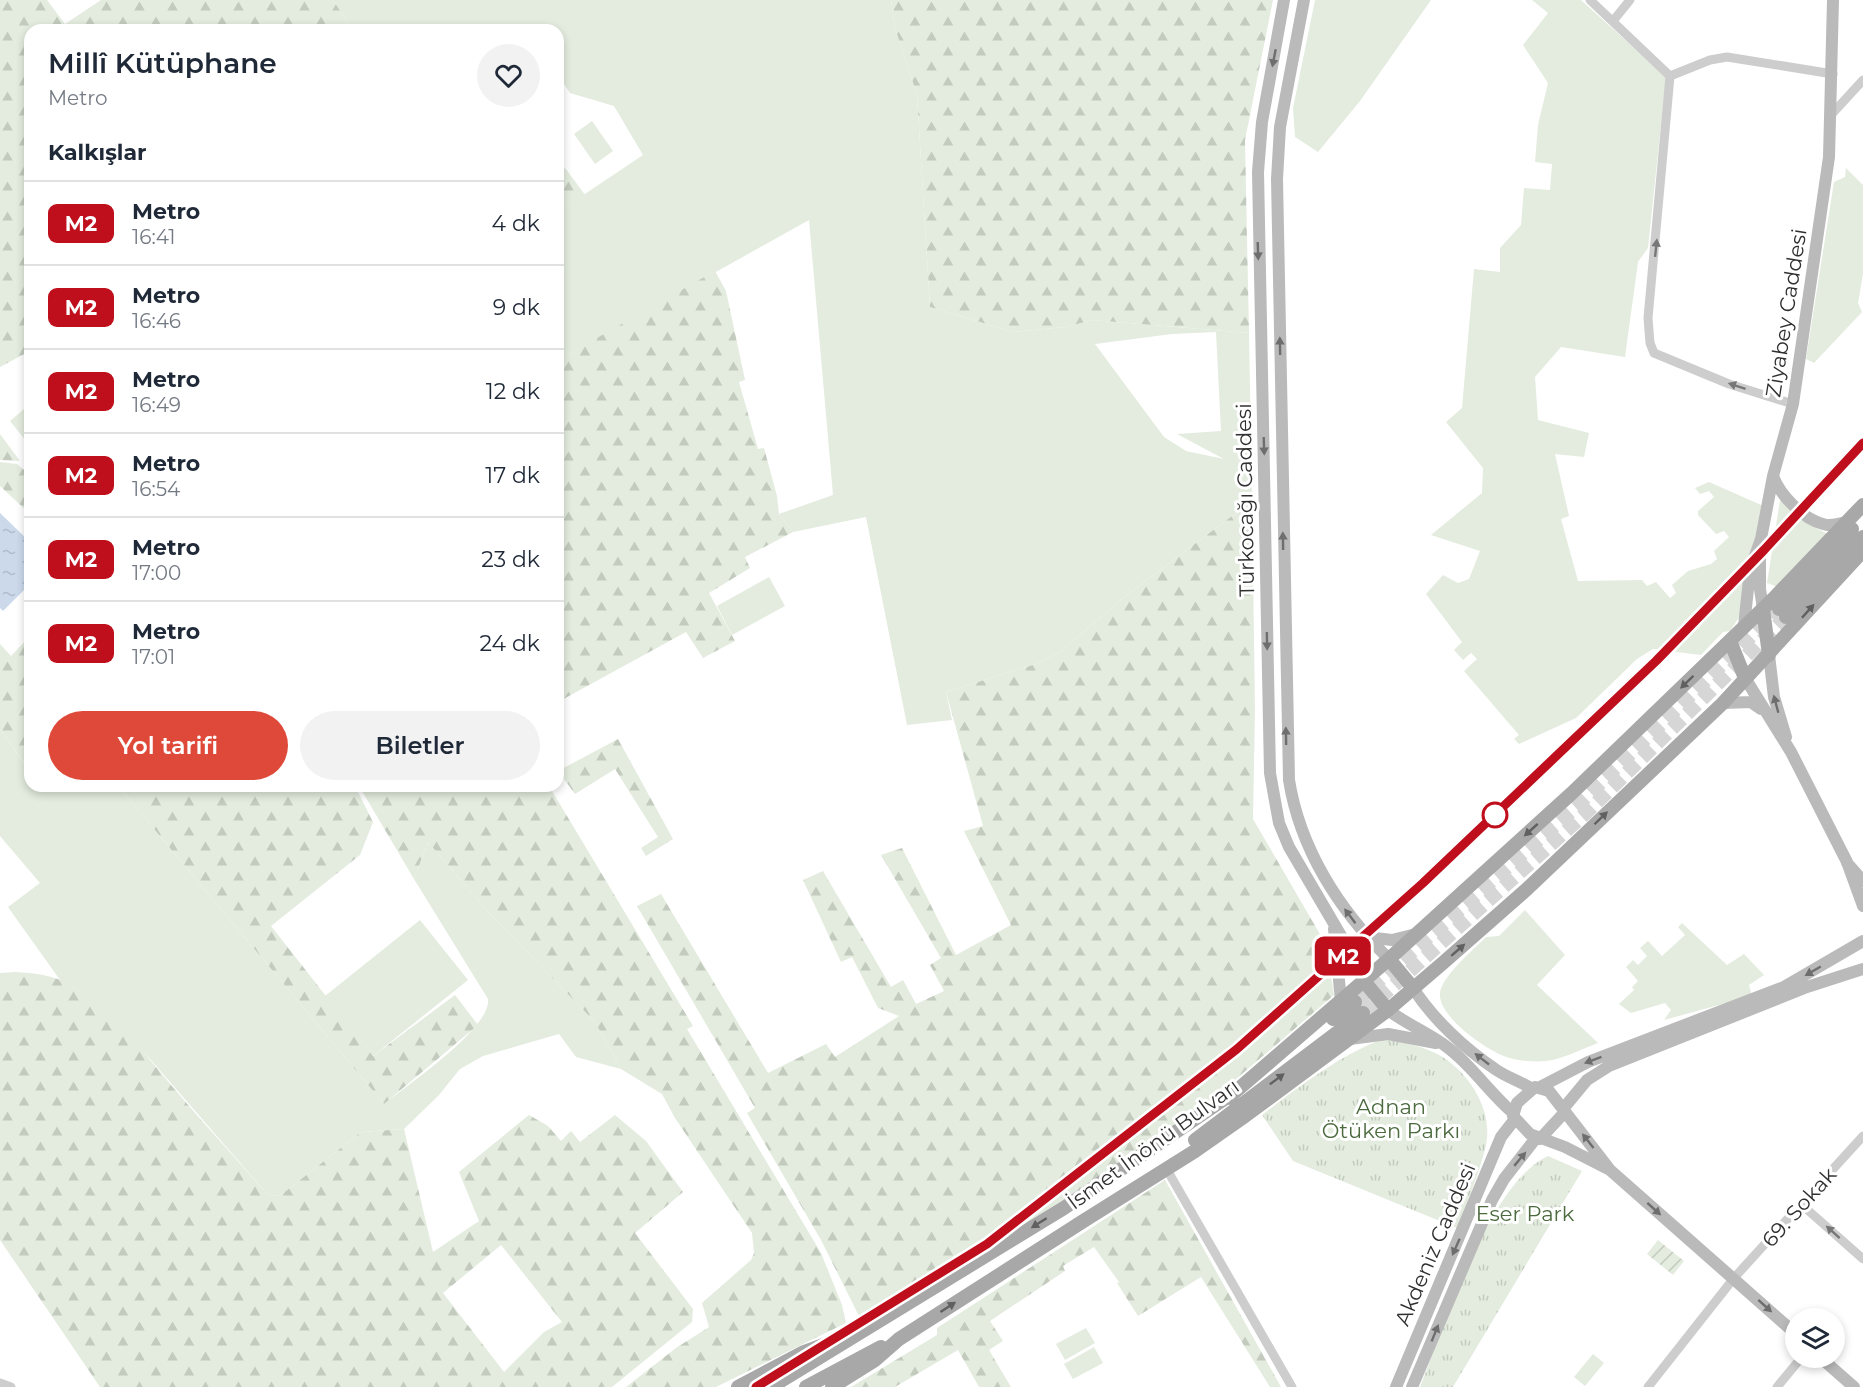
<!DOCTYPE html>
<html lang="tr">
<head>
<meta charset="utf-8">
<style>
	body { margin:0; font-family:Montserrat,sans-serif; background:#f2f2f3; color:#1f2937; height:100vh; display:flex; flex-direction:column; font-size:22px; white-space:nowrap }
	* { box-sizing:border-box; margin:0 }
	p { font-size:20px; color:#747a83 }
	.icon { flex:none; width:33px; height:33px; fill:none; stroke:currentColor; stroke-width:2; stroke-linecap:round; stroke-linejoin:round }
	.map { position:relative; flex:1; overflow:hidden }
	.side { position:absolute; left:24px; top:24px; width:540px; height:768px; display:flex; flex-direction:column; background:#fff; border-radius:18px; box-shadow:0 3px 9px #0003 }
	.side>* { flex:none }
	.badge { padding:0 12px; border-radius:9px; font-size:21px; line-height:39px }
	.fabs { position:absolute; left:1785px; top:1308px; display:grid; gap:12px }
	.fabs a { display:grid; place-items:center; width:60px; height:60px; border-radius:50%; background:#fff; box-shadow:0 3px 9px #0003; font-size:30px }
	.map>.badge { position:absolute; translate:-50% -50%; box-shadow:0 0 0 3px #fff }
	h2 { padding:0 24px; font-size:22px; line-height:54px }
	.round { display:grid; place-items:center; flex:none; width:63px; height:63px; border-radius:32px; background:#f2f2f3 }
	.overview { display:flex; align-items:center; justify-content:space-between; height:102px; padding:0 24px }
	h1 { font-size:28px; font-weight:600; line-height:45px }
	.cta { display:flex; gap:12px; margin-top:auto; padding:12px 24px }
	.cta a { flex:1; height:69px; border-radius:36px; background:#df4939; color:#fff; font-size:24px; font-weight:600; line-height:69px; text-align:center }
	.cta a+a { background:#f2f2f3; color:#1f2937 }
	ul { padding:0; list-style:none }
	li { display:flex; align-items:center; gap:18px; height:84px; padding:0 24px; border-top:2px solid #e0e1e3 }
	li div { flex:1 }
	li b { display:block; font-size:22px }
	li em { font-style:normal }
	li .badge { min-width:66px; font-weight:700; text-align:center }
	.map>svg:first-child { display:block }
	.grass { fill:#e3ecde; fill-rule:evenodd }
	.forest { fill:url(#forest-firs); fill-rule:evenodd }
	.park { fill:url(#park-tufts) }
	.garden { fill:url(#garden-furrows) }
	.water { fill:url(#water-ripples) }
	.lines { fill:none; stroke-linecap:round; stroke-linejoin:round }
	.primary-tunnel { stroke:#d6d6d6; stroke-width:14; stroke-dasharray:14 7; stroke-linecap:butt }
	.street { stroke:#cdcdcd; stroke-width:9 }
	.secondary { stroke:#bababa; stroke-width:12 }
	.primary { stroke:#a8a8a8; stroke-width:14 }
	.oneway { fill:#6e6e6e }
	.oneway2 { fill:#777 }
	.oneway3 { fill:#606060 }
	.line-casing { stroke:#fff; stroke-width:14 }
	.line { stroke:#bf0e1c; stroke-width:9 }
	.stop-dot { fill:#fff; stroke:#bf0e1c; stroke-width:3 }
	.labels { text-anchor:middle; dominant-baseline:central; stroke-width:6; stroke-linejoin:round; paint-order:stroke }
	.street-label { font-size:21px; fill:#303030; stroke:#fff }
	.park-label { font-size:21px; fill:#4b6a3e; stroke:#fff }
</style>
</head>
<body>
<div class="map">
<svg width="1863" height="1387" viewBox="0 0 1863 1387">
	<defs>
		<pattern id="forest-firs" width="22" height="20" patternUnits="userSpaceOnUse" patternTransform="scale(1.5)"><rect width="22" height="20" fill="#e3ecde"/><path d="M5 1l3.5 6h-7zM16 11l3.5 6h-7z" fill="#c3cbbf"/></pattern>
		<pattern id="park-tufts" width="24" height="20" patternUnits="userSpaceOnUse" patternTransform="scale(1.5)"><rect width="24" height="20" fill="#e3ecde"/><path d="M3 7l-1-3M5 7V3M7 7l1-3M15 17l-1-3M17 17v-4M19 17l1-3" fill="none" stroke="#c3cbbf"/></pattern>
		<pattern id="garden-furrows" width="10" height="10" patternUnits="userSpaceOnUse" patternTransform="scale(1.5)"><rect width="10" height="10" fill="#e3ecde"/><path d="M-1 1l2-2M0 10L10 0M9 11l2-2" fill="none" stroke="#c3cbbf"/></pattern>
		<pattern id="water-ripples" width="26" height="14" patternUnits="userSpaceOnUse" patternTransform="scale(1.5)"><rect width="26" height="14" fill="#cbd9eb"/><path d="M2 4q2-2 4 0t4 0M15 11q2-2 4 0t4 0" fill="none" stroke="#afbbca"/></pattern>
	</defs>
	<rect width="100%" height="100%" fill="#fff"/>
	<!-- grass -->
	<path class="grass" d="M333,0H891L895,28L917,95L930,307L1013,332L1066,327L1092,320L1249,333L1252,501L1128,594L1060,652L1036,664L946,692L952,720L907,725L866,517L793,532L779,514L833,495L809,220L558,360V212L643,155L614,106L570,93L558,75V30H353ZM1216,332L1221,431L1177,434L1224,459L1186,451L1164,437L1095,344L1172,334Z
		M1315,0H1431L1360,101L1318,152L1295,137L1293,108Z
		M1532,0H1581L1666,77L1648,248L1638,262L1625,357L1561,347L1535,377L1538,420L1589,433L1584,457L1555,454L1569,516L1561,519L1578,581L1642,580L1647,586L1656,582L1670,598L1676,593L1672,585L1688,571L1711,564L1717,559L1714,551L1729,537L1724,531L1716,534L1698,515V511L1714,497L1709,491L1700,494L1695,488L1709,482L1768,508L1764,544L1738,619L1730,631L1723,632L1701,655L1653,649L1637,659L1576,718L1519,744L1514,739L1519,735L1464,671L1477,659L1471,653L1463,660L1454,650L1462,642L1426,594L1443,575L1458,583L1469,579L1480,551L1431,535L1482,493L1483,468L1446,422L1462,408L1474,269L1500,272V248L1521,225L1524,188L1550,190L1552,164L1535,162L1538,125L1548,83L1523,45L1548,13Z
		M592,121L613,151L595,164L574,134Z
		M1846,168L1863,185V274L1858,303L1862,312L1814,363L1806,359L1834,182L1845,177Z
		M30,404V446L10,421Z
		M1780,500L1806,523L1828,534L1778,587L1767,583Z
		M769,577L785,606L732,635L717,606Z
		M0,729L27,767H30V786H118L384,1104C407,1085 492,1028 488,999L414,879L428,842L490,914L595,1022L621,1069L576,1057L559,1034L483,1056L460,1069L439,1095L404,1129L361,1132L286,1191L278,1196L268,1195L151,1060L97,1006L74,987L60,980L8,907L40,883L0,836Z
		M1525,910L1565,955L1537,985L1598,1043C1582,1049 1563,1059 1546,1061C1536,1062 1519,1061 1510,1058C1489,1053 1437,1016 1440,993C1442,976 1474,949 1486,937L1499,936Z
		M420,920L468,980L373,1056L325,996Z
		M1682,923L1727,965L1744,954L1764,975L1749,985L1752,996L1664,1020L1671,1010L1665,1003L1631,1013L1619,1004L1634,990L1632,987L1638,981L1626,967L1633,960L1638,965L1647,956L1640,948L1648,941L1662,956L1685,935L1678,927Z
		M1086,1328L1095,1343L1065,1360L1056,1344Z
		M1094,1347L1103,1363L1073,1379L1064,1364Z
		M1593,1354L1604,1363L1585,1386L1574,1377Z"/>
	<!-- forest -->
	<path class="forest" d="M0,0H47L65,24L101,0H333L353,30H30V351L0,367Z
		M891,0H1273L1245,140L1249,333L1092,320L1066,327L1013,332L930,307L917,95L895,28Z
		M558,165L566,169L585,195L558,212Z
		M715,271L726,291L745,380L739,382L758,449L764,448L777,496L779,514L793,532L745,557L750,568L709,593L735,641L703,658L686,632L558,702V360Z
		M0,434L20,461L0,460Z
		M0,462L17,464L30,475V514L0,486Z
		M1252,501L1255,710L1253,819L1321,936L1329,964L1334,995L1193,1116L866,1330L821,1240L747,1113L755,1108L637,906L661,894L768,1073L826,1044L835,1057L899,1016L878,1008L852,957L841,962L803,880L823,871L891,987L903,980L916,1004L944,991L930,965L941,958L881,855L902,848L956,955L1011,925L964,831L983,826L946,692L1036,664L1060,652L1128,594Z
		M30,636V767L28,768L0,729V644L11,656Z
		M618,739L673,839L646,856L641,848L658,837L615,769L575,794L558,771Z
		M118,786H355L373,822L360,855L271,926L373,1056L455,995L478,1025L384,1104Z
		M359,786H549L693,1026L687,1029L821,1253L842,1305L846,1323L716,1387H626L676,1348L709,1327L702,1303L751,1260L754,1253L752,1233L675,1118L662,1094L621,1069L595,1022L490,914L428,842L414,879Z
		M15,972C35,973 54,975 72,986C109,1007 149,1059 177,1092C207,1127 238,1161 268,1195L278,1196L286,1191L361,1132L404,1129L433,1252L479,1221L459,1172L529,1115L548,1126L561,1141L571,1131L580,1142L615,1115L646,1141L683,1192L635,1233L693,1309L692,1322L612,1387H100L0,1240V973ZM501,1245L562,1322L544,1332L504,1372L443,1293Z
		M1165,1180L1281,1387H1270L1201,1277L1138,1316L1117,1283L1119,1282L1094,1247L1063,1266L1065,1271L990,1321L1003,1341L989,1350L1011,1387H979L958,1350L895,1387H851L937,1335V1328Z"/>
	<!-- park -->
	<path class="park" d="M1382,1039C1402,1042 1426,1046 1444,1058C1471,1076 1493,1111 1486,1145C1480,1172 1467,1201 1457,1228L1293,1161L1262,1115C1300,1086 1337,1057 1382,1039Z
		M1548,1156L1582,1171L1453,1387H1420C1444,1327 1489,1183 1548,1156Z"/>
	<!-- garden -->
	<path class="garden" d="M1658,1240L1684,1261L1673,1275L1647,1254Z"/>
	<!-- water -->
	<path class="water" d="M0,513L30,542V584L3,611L0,608Z"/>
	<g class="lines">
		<!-- primary-tunnel -->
		<path class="primary-tunnel" d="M1355,1002L1578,805L1779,609
			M1363,1013L1586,813L1786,617"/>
		<!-- street -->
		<path class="street" d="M1590,0L1670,76
			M1613,21L1630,0
			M1670,76L1648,318L1650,343L1654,353L1729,384L1793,404
			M1670,76L1710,60L1727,57L1833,74
			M1831,115L1863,80
			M1166,1168L1292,1387
			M1802,1205L1863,1259
			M0,1383L11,1387
			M1648,1387L1734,1278L1863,1136
			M1777,1387L1801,1358"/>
		<!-- secondary -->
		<path class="secondary" d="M1284,0L1262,122L1258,172L1270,773L1279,823L1289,847L1357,963L1363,980
			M1304,0L1280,127L1277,179L1289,780C1300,849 1339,910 1389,959
			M1773,476C1780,495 1803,519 1823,524C1831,527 1838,524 1846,522
			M1760,552V589L1763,609
			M1744,626L1750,570L1761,539L1773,476L1793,404L1829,157L1833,0
			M1769,655L1774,697L1786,737
			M1745,678L1791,752L1847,862L1863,906
			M1723,703L1751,702L1761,709
			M1847,863L1863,881
			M1334,929L1341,1001
			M1366,937L1392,940L1416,934
			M1413,988C1433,1019 1464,1048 1495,1069C1506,1077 1520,1081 1532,1089
			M1388,1010C1405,1023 1426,1032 1443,1044C1470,1063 1488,1091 1512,1112
			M1350,1039L1388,1034L1436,1043
			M1540,1087L1588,1062L1784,987L1863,941
			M1563,1109L1587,1080L1609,1066L1807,987L1863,969
			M1540,1139L1564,1113
			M1610,1170L1565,1147L1530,1134L1513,1116L1517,1103L1535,1087L1549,1091L1610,1170L1796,1334
			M1821,1358L1854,1387
			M1396,1387L1501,1137L1515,1119
			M1412,1387L1492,1200L1504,1179L1536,1138"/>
		<!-- primary -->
		<path class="primary" d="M1763,609L1769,655
			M1779,609L1852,529
			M1786,617L1863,537
			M1730,641L1745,678
			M1389,959L1413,988
			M1363,980L1388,1010
			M1333,1019L1355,1002
			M1228,1098L1389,959L1572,793L1773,599L1863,505
			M1195,1140L1363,1013
			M1077,1225L1195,1151L1245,1116L1388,1010L1444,962L1527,889L1723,703L1863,551
			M738,1387L804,1352L850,1335
			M771,1387L1064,1208L1233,1093
			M806,1387L881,1347
			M832,1387L875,1360L899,1339L1085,1220"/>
	</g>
	<!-- one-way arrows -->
	<defs><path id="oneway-solid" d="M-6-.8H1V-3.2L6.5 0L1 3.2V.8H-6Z" transform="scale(1.5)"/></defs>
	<g class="oneway">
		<use href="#oneway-solid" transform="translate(1274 58) rotate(101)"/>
		<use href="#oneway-solid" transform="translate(1258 251) rotate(88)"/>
		<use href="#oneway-solid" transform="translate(1280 346) rotate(-91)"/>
		<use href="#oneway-solid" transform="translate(1264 446) rotate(88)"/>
		<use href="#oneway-solid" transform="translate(1283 541) rotate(-91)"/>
		<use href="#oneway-solid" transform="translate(1267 641) rotate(89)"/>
		<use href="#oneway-solid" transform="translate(1776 704) rotate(-105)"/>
		<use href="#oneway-solid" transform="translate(1286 736) rotate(-91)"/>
		<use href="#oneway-solid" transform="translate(1350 916) rotate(-127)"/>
		<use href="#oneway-solid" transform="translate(1813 971) rotate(150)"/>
		<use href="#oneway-solid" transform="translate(1482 1059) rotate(-142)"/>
		<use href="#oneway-solid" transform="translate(1593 1060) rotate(159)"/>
		<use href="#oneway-solid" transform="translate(1588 1141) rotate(-128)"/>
		<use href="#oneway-solid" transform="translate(1520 1159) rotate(-50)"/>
		<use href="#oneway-solid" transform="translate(1654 1209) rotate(42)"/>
		<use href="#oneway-solid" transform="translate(1456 1247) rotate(114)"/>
		<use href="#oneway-solid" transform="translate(1765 1306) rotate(42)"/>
		<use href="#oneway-solid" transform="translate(1435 1333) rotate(-68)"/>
	</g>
	<g class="oneway2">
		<use href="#oneway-solid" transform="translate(1656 248) rotate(-84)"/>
		<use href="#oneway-solid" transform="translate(1737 386) rotate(-162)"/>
		<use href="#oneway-solid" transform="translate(1833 1232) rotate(-138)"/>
	</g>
	<g class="oneway3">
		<use href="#oneway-solid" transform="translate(1808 611) rotate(-48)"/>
		<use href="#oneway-solid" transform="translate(1687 682) rotate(136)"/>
		<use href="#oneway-solid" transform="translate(1601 818) rotate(-44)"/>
		<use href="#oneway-solid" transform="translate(1531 830) rotate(138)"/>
		<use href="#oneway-solid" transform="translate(1458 950) rotate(-41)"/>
		<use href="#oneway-solid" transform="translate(1277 1079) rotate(-37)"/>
		<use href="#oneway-solid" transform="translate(1039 1223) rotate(148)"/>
		<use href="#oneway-solid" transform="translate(948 1307) rotate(-33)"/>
	</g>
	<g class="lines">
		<!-- line casing -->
		<g class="line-casing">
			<path id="line" d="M756,1387L987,1244L1237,1049L1423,883L1656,661L1764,550L1863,443"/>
		</g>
		<!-- line -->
		<use href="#line" class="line"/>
	</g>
	<!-- markers -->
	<circle class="stop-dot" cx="1495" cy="815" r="12"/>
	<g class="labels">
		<!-- street labels -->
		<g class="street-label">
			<text transform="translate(1786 313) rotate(-81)">Ziyabey Caddesi</text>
			<text transform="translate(1245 500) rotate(-91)">Türkocağı Caddesi</text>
			<text transform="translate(1153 1144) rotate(-36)">İsmet İnönü Bulvarı</text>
			<text transform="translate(1799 1207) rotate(-48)">69. Sokak</text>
			<text transform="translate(1435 1244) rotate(-67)">Akdeniz Caddesi</text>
		</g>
		<!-- park labels -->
		<g class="park-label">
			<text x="1391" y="1106">Adnan<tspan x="1391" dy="24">Ötüken Parkı</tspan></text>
			<text x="1525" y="1213">Eser Park</text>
		</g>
	</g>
</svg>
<div class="fabs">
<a><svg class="icon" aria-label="layers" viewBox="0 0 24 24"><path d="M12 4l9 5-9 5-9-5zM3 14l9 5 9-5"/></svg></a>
</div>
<b class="badge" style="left:1343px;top:956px;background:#bf0e1c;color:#fff">M2</b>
<section class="side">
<div class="overview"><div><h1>Millî Kütüphane</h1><p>Metro</p></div><a class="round"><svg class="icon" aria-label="heart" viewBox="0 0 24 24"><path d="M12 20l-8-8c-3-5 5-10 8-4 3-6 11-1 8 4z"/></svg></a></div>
<h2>Kalkışlar</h2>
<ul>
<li><span class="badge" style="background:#bf0e1c;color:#fff">M2</span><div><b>Metro</b><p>16:41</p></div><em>4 dk</em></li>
<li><span class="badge" style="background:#bf0e1c;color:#fff">M2</span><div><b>Metro</b><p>16:46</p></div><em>9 dk</em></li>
<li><span class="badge" style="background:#bf0e1c;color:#fff">M2</span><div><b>Metro</b><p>16:49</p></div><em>12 dk</em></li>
<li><span class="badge" style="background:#bf0e1c;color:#fff">M2</span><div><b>Metro</b><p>16:54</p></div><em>17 dk</em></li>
<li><span class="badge" style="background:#bf0e1c;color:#fff">M2</span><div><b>Metro</b><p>17:00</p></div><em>23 dk</em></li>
<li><span class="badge" style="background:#bf0e1c;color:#fff">M2</span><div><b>Metro</b><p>17:01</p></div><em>24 dk</em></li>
</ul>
<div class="cta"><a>Yol tarifi</a><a>Biletler</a></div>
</section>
</div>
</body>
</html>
